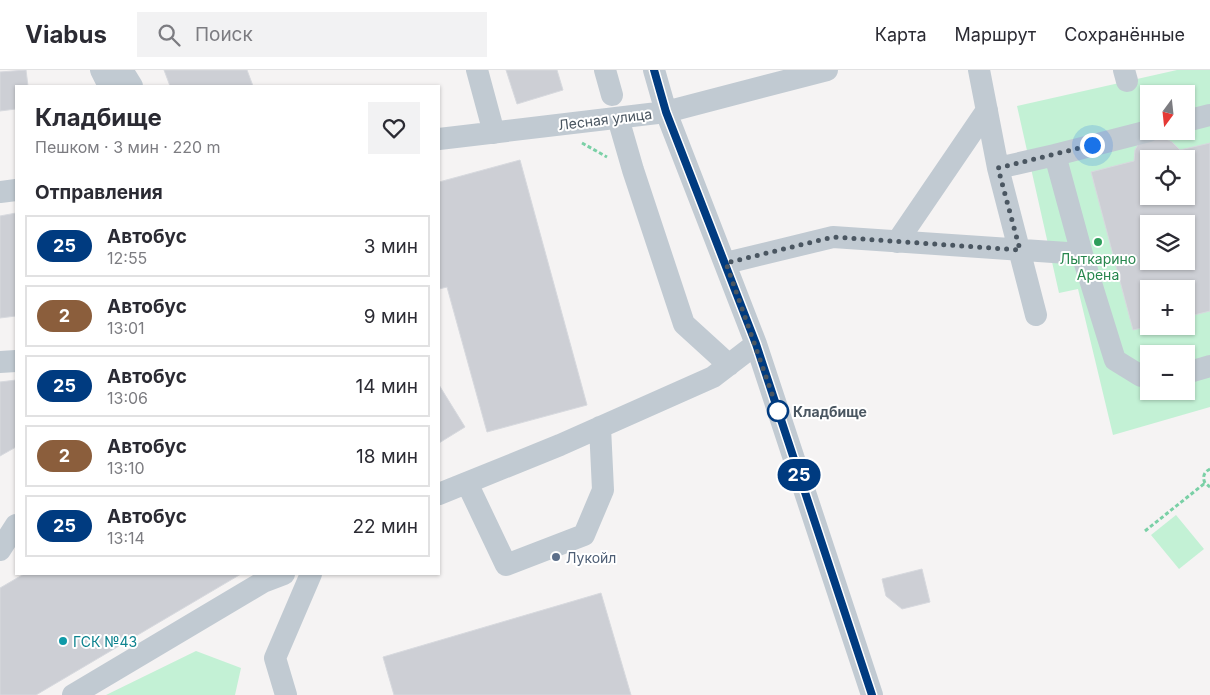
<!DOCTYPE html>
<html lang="ru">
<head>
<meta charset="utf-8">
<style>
	body { margin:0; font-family:Inter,sans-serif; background:#f2f2f3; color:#2b2b33; height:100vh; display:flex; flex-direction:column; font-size:19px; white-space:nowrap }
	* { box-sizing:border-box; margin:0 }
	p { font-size:16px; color:#7c7c81 }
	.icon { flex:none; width:28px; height:28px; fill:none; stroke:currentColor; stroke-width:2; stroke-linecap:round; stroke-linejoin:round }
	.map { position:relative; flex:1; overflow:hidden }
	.sheet { position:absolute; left:15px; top:15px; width:425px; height:490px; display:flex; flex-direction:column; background:#fff; border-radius:0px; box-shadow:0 1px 4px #0004 }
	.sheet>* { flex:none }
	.badge { padding:0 10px; border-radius:16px; font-size:18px; line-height:32px }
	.needle { width:32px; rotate:195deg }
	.controls { position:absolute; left:1140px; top:15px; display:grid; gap:10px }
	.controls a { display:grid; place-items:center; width:55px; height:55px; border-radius:0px; background:#fff; box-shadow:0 1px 4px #0004; font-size:25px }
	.you { position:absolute; width:25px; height:25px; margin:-12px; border:4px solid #fff; border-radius:50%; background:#1a73e8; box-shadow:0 0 0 8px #1a73e833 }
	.map>.badge { position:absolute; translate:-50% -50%; box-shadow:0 0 0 2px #fff }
	h2 { padding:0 20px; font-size:19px; line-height:45px }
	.round { display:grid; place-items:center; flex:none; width:52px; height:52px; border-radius:0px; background:#f2f2f3 }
	.headline { display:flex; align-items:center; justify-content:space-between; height:85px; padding:0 20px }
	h1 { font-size:24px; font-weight:700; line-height:38px }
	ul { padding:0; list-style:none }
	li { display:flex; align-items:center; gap:15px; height:62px; margin:0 10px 8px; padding:0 10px; border:2px solid #e1e1e2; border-radius:0px }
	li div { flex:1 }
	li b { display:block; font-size:19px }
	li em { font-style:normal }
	li .badge { min-width:55px; font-weight:700; text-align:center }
	header { display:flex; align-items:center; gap:30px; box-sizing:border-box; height:70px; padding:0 25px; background:#fff; border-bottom:1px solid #e1e1e2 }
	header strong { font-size:24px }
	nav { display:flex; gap:28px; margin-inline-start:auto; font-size:18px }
	.search { width:350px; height:45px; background:#f2f2f3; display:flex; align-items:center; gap:12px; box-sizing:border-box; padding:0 18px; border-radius:0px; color:#7c7c81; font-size:19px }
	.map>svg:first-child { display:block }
	.green { fill:#c3f1d5; fill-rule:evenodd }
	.building { fill:#cdcfd5; stroke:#d7d9de; fill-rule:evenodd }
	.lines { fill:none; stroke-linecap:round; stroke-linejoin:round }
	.path { stroke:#7ad0a6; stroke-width:3; stroke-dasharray:4 2.5; stroke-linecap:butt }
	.minor { stroke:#c1cad2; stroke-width:22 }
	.line-casing { stroke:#fff; stroke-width:11 }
	.line { stroke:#003b80; stroke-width:8 }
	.walk { stroke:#4a5661; stroke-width:5; stroke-dasharray:0 9 }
	.leisure-dot { fill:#2e9e5b; stroke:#fff; stroke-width:2 }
	.stop-dot { fill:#fff; stroke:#003b80; stroke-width:2.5 }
	.service-dot { fill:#5c6f8a; stroke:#fff; stroke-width:2 }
	.culture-dot { fill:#0f9aa8; stroke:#fff; stroke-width:2 }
	.labels { text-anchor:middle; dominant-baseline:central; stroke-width:4; stroke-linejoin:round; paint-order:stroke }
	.street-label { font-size:14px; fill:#4a5661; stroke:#fff }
	.leisure-label { font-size:14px; fill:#27864d; stroke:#fff }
	.stop-label { font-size:14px; font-weight:bold; fill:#4a5661; stroke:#fff; text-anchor:start }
	.service-label { font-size:14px; fill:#4e5e75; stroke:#fff; text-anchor:start }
	.culture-label { font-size:14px; fill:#0d838f; stroke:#fff; text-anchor:start }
</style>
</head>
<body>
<header>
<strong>Viabus</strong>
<div class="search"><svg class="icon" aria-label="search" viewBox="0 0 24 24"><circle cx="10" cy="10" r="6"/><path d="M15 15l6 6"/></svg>Поиск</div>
<nav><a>Карта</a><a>Маршрут</a><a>Сохранённые</a></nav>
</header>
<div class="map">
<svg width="1210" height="625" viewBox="0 0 1210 625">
	<rect width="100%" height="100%" fill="#f5f3f3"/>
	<!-- green -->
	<path class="green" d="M1177,0H1210V337L1113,365L1078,219L1059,223L1017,36ZM1149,24H1186V61H1149ZM1149,89H1186V126H1149ZM1149,154H1186V191H1149ZM1149,219H1186V256H1149ZM1149,284H1186V321H1149Z
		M1176,445L1204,479L1179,499L1151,465Z
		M196,581L241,598L235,625H106Z"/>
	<!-- building -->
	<path class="building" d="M26,0L28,16H16V39L0,41V2Z
		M164,0H247L253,16H170Z
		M506,0H557L563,20L517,34Z
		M1160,66L1172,72L1180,80L1210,73V241L1186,247V219H1149L1150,256L1133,260L1091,102L1134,91L1135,80L1140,71L1148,67ZM1149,89H1186V126H1149ZM1149,154H1186V191H1149Z
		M520,90L587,335L487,362L447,217L439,219V112Z
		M16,143V246L0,248V146Z
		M16,310V377L0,386V312Z
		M439,315L465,357L439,373Z
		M922,499L930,532L902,539L886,526L882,509Z
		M24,504H241L36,625H0V518Z
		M601,523L631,625H394L383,587Z"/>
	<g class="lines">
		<!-- path -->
		<path class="path" d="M582,73L607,87
			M1210,399C1204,402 1202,407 1205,413L1210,417
			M1145,461L1205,413"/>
		<!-- minor -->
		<path class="minor" d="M101,0L109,16
			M122,0L132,16
			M477,0L494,63
			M605,0L612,25
			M654,0L666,42L756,274L872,625
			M979,0L998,98L1036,245
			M1124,0L1127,11
			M618,48L633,100L684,254L729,295
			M1186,51L1210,45
			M439,69L666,42L827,0
			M1055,85L1149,61
			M0,122L16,120
			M897,172L987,40
			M1082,184L1115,290L1141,306H1149
			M726,193L833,167L1082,184L1055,85L998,98
			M0,292L16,291
			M1186,303L1210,296
			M467,413L506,495L584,465L603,420L600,357
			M439,424L560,375L713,307L756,274
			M0,480L16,455
			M73,625L263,512L284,504
			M286,625L275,588L311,504"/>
	</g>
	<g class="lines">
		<!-- line casing -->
		<g class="line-casing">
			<path id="line" d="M654,0L666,42L756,274L872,625"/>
		</g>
		<!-- line -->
		<use href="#line" class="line"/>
		<!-- walk -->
		<path class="walk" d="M778,341L726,193L833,167L1020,180L998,98L1092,75"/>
	</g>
	<!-- markers -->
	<circle class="leisure-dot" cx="1098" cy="172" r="5"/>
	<circle class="stop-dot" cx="778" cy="341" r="10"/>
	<circle class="service-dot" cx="556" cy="487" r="5"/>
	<circle class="culture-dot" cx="63" cy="571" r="5"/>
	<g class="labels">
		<!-- street labels -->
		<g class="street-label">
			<text transform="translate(605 49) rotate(-7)">Лесная улица</text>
		</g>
		<!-- leisure labels -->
		<g class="leisure-label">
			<text x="1098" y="188">Лыткарино<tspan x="1098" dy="16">Арена</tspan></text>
		</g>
		<!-- stop labels -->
		<g class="stop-label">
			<text x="793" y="341">Кладбище</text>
		</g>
		<!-- service labels -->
		<g class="service-label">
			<text x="566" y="487">Лукойл</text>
		</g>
		<!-- culture labels -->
		<g class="culture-label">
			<text x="73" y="571">ГСК №43</text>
		</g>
	</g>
</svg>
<div class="controls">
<a><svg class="needle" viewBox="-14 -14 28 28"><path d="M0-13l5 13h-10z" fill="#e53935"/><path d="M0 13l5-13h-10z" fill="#7c7c81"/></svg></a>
<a><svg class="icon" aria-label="locate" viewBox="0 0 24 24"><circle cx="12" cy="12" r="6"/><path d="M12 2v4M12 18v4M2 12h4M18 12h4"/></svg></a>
<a><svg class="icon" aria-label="layers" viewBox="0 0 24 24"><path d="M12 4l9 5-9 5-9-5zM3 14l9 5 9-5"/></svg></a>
<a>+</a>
<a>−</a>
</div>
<div class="you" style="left:1092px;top:75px"></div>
<b class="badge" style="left:799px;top:405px;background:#003b80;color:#fff">25</b>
<section class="sheet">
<div class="headline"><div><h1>Кладбище</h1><p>Пешком · 3 мин · 220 m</p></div><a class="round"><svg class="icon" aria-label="heart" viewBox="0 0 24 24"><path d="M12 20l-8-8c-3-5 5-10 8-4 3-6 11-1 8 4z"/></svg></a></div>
<h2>Отправления</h2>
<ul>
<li><span class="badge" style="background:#003b80;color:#fff">25</span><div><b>Автобус</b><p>12:55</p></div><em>3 мин</em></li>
<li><span class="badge" style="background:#8b5e3c;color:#fff">2</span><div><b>Автобус</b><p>13:01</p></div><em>9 мин</em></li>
<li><span class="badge" style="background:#003b80;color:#fff">25</span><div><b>Автобус</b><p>13:06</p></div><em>14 мин</em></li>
<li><span class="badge" style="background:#8b5e3c;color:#fff">2</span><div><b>Автобус</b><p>13:10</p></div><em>18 мин</em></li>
<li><span class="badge" style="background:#003b80;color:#fff">25</span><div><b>Автобус</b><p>13:14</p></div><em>22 мин</em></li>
</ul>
</section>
</div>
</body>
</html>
